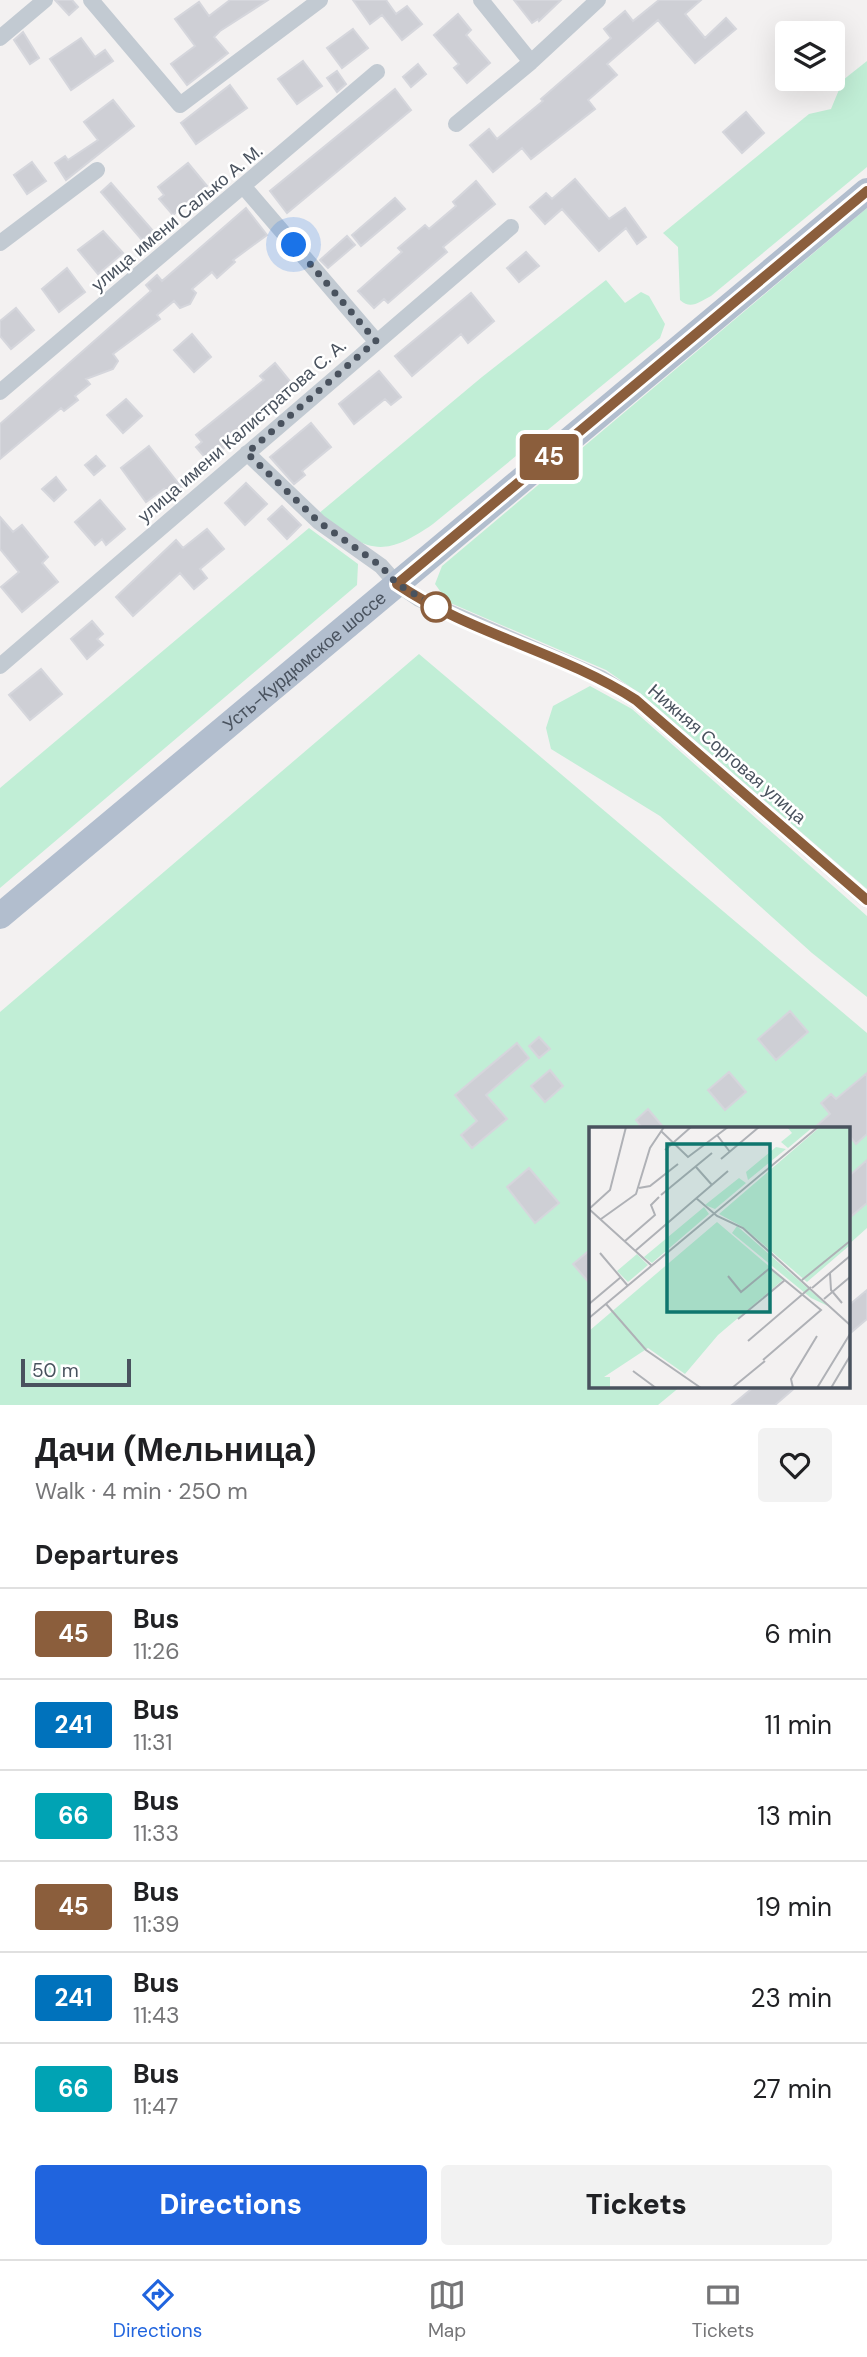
<!DOCTYPE html>
<html lang="en">
<head>
<meta charset="utf-8">
<style>
	body { margin:0; font-family:"DM Sans",sans-serif; background:#f2f2f2; color:#202124; height:100vh; display:flex; flex-direction:column; font-size:26px; white-space:nowrap }
	* { box-sizing:border-box; margin:0 }
	p { font-size:23px; color:#757577 }
	.icon { flex:none; width:38px; height:38px; fill:none; stroke:currentColor; stroke-width:2; stroke-linecap:round; stroke-linejoin:round }
	.map { position:relative; height:1405px; overflow:hidden }
	.details { display:flex; flex-direction:column; background:#fff; flex:1 }
	.details>* { flex:none }
	.badge { padding:0 14px; border-radius:5px; font-size:24px; line-height:46px }
	.tools { position:absolute; left:775px; top:21px; display:grid; gap:14px }
	.tools a { display:grid; place-items:center; width:70px; height:70px; border-radius:7px; background:#fff; box-shadow:0 7px 28px #0002; font-size:35px }
	.scale { position:absolute; left:21px; bottom:18px; width:110px; box-sizing:border-box; padding-left:7px; border:4px solid #49525e; border-top:0; font-size:19px; line-height:24px; white-space:nowrap; color:#49525e; -webkit-text-stroke:5px #fff; paint-order:stroke }
	.you { position:absolute; width:35px; height:35px; margin:-18px; border:5px solid #fff; border-radius:50%; background:#1a73e8; box-shadow:0 0 0 10px #1a73e833 }
	.map>.badge { position:absolute; translate:-50% -50%; box-shadow:0 0 0 4px #fff }
	h2 { padding:0 35px; font-size:26px; line-height:63px }
	.round { display:grid; place-items:center; flex:none; width:74px; height:74px; border-radius:7px; background:#f2f2f2 }
	.summary { display:flex; align-items:center; justify-content:space-between; height:119px; padding:0 35px }
	h1 { font-size:33px; font-weight:800; line-height:52px }
	.cta { display:flex; gap:14px; margin-top:auto; padding:14px 35px }
	.cta a { flex:1; height:80px; border-radius:7px; background:#2064de; color:#fff; font-size:28px; font-weight:800; line-height:80px; text-align:center }
	.cta a+a { background:#f2f2f2; color:#202124 }
	ul { padding:0; list-style:none }
	li { display:flex; align-items:center; gap:21px; height:91px; padding:0 35px; border-top:2px solid #e0e0e0 }
	li div { flex:1 }
	li b { display:block; font-size:26px }
	li em { font-style:normal }
	li .badge { min-width:77px; font-weight:700; text-align:center }
	.dock { display:flex; justify-content:space-around; align-items:center; height:98px; border-top:2px solid #e0e0e0; background:#fff; font-size:19px; color:#757577 }
	.dock a { display:grid; justify-items:center; gap:4px }
	.dock .selected { color:#2064de }
	.map>svg:first-child { display:block }
	.green { fill:#c1eed6 }
	.building { fill:#cecfd5; stroke:#d5d6dc; stroke-width:2 }
	.lines { fill:none; stroke-linecap:round; stroke-linejoin:round }
	.street { stroke:#c2cad2; stroke-width:16 }
	.primary { stroke:#b2bece; stroke-width:26 }
	.line-casing { stroke:#fff; stroke-width:16 }
	.line { stroke:#8b5e3c; stroke-width:10 }
	.walk { stroke:#49525e; stroke-width:7; stroke-dasharray:0 12.6 }
	.stop-dot { fill:#fff; stroke:#8b5e3c; stroke-width:3.5 }
	.labels { text-anchor:middle; dominant-baseline:central; stroke-width:5; stroke-linejoin:round; paint-order:stroke }
	.street-label { font-size:18px; fill:#49525e; stroke:#fff }
	.inset-road { fill:none; stroke:#afb1b6; stroke-width:2 }
	.view { fill:#0f766e; fill-opacity:0.15; stroke:#0f766e; stroke-width:3.5 }
	.inset-edge { fill:none; stroke:#49525e; stroke-width:3.5 }
</style>
</head>
<body>
<div class="map">
<svg width="867" height="1405" viewBox="0 0 867 1405">
	<rect width="100%" height="100%" fill="#f3f1f1"/>
	<!-- green -->
	<path class="green" d="M867,61V167L711,296C699,302 691,310 680,300L678,247L663,233L809,114L831,109L843,80Z
		M867,208V889L642,695L606,670L448,602L435,584L442,566Z
		M606,280L625,303L641,292L649,296L665,324L660,338L433,524C380,561 367,550 318,514L482,377Z
		M309,528L358,564L357,585L0,888V788Z
		M419,654L867,1033V1228L848,1245V1128H590V1386H681L658,1405H0V1012Z
		M590,686L632,709L867,916V997L812,953L660,816L551,749L546,728L553,706Z"/>
	<!-- building -->
	<path class="building" d="M55,0H72L78,7L69,15Z
		M230,0H268L220,31L214,37L228,53L187,85L171,64L195,46L175,19L199,2L209,16Z
		M353,0H386L396,14L407,6L422,24L402,40L382,15L370,24Z
		M514,0H561L539,21L538,19L532,23Z
		M659,0H701L685,14L705,38L726,18L736,29L695,63L658,20L607,64L617,75L588,100L595,109L531,159L522,148L493,172L470,145L489,129L497,139L543,101L541,99L611,38L604,29L625,11L633,21Z
		M458,14L471,30L466,35L490,63L467,83L454,68L459,64L434,35Z
		M353,29L368,48L342,68L327,48Z
		M23,32L39,58L30,64L14,40Z
		M81,38L95,57L105,50L113,61L71,90L50,59Z
		M303,61L322,86L297,104L278,79Z
		M418,64L426,74L411,87L403,77Z
		M337,71L346,84L337,92L327,78Z
		M230,85L247,108L196,144L181,123Z
		M395,89L411,110L287,213L270,191Z
		M113,100L134,126L66,180L55,163L65,156L68,160L98,140L84,122Z
		M746,112L764,133L742,153L723,132Z
		M32,162L46,181L27,194L14,175Z
		M188,163L207,186L173,215L159,199L164,195L158,187Z
		M575,179L609,219L625,208L646,237L637,244L626,228L599,251L562,209L545,224L530,207L546,193L552,199Z
		M476,181L495,204L443,247L447,252L388,303L384,299L374,308L358,291L402,252L398,248L425,225L429,229L456,206L453,202Z
		M111,183L153,231L142,240L101,192Z
		M395,198L405,209L361,246L352,235Z
		M246,208L267,235L233,260L235,262L217,278L212,272L192,289L196,293L190,304L180,308L174,301L157,315L160,319L113,354L118,361L113,369L86,379L90,384L75,396L78,400L64,411L61,408L0,459V424L151,291L146,285L157,275L162,281Z
		M103,231L123,253L98,274L78,250Z
		M347,236L355,245L328,268L320,260Z
		M526,252L539,266L519,282L507,268Z
		M67,268L85,292L59,312L42,289Z
		M471,293L494,321L468,343L461,334L412,376L395,356Z
		M16,308L34,330L11,349L0,336V321Z
		M192,334L211,357L194,372L174,350Z
		M275,363L293,385L209,462L196,447L202,442L196,435L264,380L260,376Z
		M379,371L401,397L391,405L385,399L354,424L339,404Z
		M126,399L142,416L123,433L107,415Z
		M311,423L331,447L302,471L305,475L294,484L270,457Z
		M149,446L182,488L170,497L164,489L146,502L121,468Z
		M96,456L105,466L94,475L85,465Z
		M56,477L66,490L54,501L42,489Z
		M246,483L267,504L245,525L225,503Z
		M100,500L125,529L106,545L102,539L95,545L75,522Z
		M282,506L301,525L287,539L268,519Z
		M0,517L13,532L22,525L48,557L42,563L58,582L22,612L1,587L19,572L0,549Z
		M207,529L224,549L200,569L207,578L194,589L180,573L133,616L116,597L176,540L183,548Z
		M92,621L103,634L97,639L103,645L87,659L71,639Z
		M41,669L62,694L30,720L9,695Z
		M790,1011L808,1032L776,1060L758,1039Z
		M539,1037L550,1049L539,1058L529,1046Z
		M517,1043L529,1058L486,1095L507,1119L472,1148L461,1135L477,1121L455,1095Z
		M550,1070L563,1086L545,1102L531,1086Z
		M729,1072L746,1092L725,1110L708,1090Z
		M867,1073V1134L856,1144L848,1134V1129H813L830,1114L821,1103L831,1094L836,1099Z
		M648,1109L665,1129H643L636,1120Z
		M867,1160V1203L848,1219V1177Z
		M529,1168L559,1203L535,1223L507,1187Z
		M591,1249V1285L573,1264Z
		M867,1290V1319L848,1335V1306Z
		M755,1386H797L775,1405H732Z"/>
	<g class="lines">
		<!-- street -->
		<path class="street" d="M91,0L180,105L320,0
			M481,0L531,62
			M0,38L45,0
			M456,124L531,62L598,0
			M244,187L376,341
			M0,243L97,170
			M0,392L377,72
			M247,453L319,522L381,566L397,584L419,599L601,678L636,700L867,900
			M0,666L511,227"/>
		<!-- primary -->
		<path class="primary" id="s1" d="M0,916L867,191"/>
	</g>
	<g class="lines">
		<!-- line casing -->
		<g class="line-casing">
			<path id="line" d="M867,191L397,584C470,634 562,652 636,700L867,900"/>
		</g>
		<!-- line -->
		<use href="#line" class="line"/>
		<!-- walk -->
		<path class="walk" d="M294,245L376,341L247,453L319,522L381,566L397,584L439,608L436,607"/>
	</g>
	<!-- markers -->
	<circle class="stop-dot" cx="436" cy="607" r="14"/>
	<g class="labels">
		<!-- street labels -->
		<g class="street-label">
			<text transform="translate(177 218) rotate(-40)">улица имени Салько А. М.</text>
			<text transform="translate(242 431) rotate(-41)">улица имени Калистратова С. А.</text>
			<text stroke="none"><textPath href="#s1" startOffset="397">Усть-Курдюмское шоссе</textPath></text>
			<text transform="translate(727 754) rotate(41)">Нижняя Сорговая улица</text>
		</g>
	</g>
	<!-- overview -->
	<g transform="translate(589 1127)">
		<rect width="261" height="261" fill="#f3f1f1"/>
		<path d="M198,0H224L199,21L192,15L203,6ZM231,0H261V118L218,155L154,100L130,87ZM187,20L197,22L159,53L157,45ZM150,51L157,56L126,82L116,78ZM115,80L120,87L63,136L55,130ZM128,95L195,152L129,208L96,247L59,221L15,250H21V261H0V204ZM148,99L239,179L222,171L143,106ZM48,127L59,138L39,155L28,144Z" fill="#c1eed6"/>
		<path class="inset-road" d="M72,4L99,30L139,0M128,8L141,25M76,23L102,0M132,32L170,0M107,40L123,58M50,61L61,59L89,37M72,68L123,26M107,71L128,89L154,101L261,198M0,82L21,63L37,0M0,82L63,139M12,92L47,67L61,21L75,0M36,114L66,88L62,78L70,70M46,124L139,44M11,126L39,159M241,146L242,163L253,176M139,149L152,165L181,141L232,183L174,233M213,153L261,114M223,161L261,129M235,172L261,150M0,177L32,150M17,177L57,223L112,261M0,191L229,0M149,192L196,153M159,214L222,160M44,244L67,261M143,261L176,234M204,261L202,252L228,209M228,261L261,207M242,261L261,229"/>
		<path class="view" d="M78,17H181V185H78Z"/>
		<rect width="261" height="261" class="inset-edge"/>
	</g>
</svg>
<div class="tools">
<a><svg class="icon" aria-label="layers" viewBox="0 0 24 24"><path d="M12 4l9 5-9 5-9-5zM3 14l9 5 9-5"/></svg></a>
</div>
<div class="scale">50 m</div>
<div class="you" style="left:294px;top:245px"></div>
<b class="badge" style="left:549px;top:457px;background:#8b5e3c;color:#fff">45</b>
</div>
<section class="details">
<div class="summary"><div><h1>Дачи (Мельница)</h1><p>Walk · 4 min · 250 m</p></div><a class="round"><svg class="icon" aria-label="heart" viewBox="0 0 24 24"><path d="M12 20l-8-8c-3-5 5-10 8-4 3-6 11-1 8 4z"/></svg></a></div>
<h2>Departures</h2>
<ul>
<li><span class="badge" style="background:#8b5e3c;color:#fff">45</span><div><b>Bus</b><p>11:26</p></div><em>6 min</em></li>
<li><span class="badge" style="background:#0072bc;color:#fff">241</span><div><b>Bus</b><p>11:31</p></div><em>11 min</em></li>
<li><span class="badge" style="background:#00a3b4;color:#fff">66</span><div><b>Bus</b><p>11:33</p></div><em>13 min</em></li>
<li><span class="badge" style="background:#8b5e3c;color:#fff">45</span><div><b>Bus</b><p>11:39</p></div><em>19 min</em></li>
<li><span class="badge" style="background:#0072bc;color:#fff">241</span><div><b>Bus</b><p>11:43</p></div><em>23 min</em></li>
<li><span class="badge" style="background:#00a3b4;color:#fff">66</span><div><b>Bus</b><p>11:47</p></div><em>27 min</em></li>
</ul>
<div class="cta"><a>Directions</a><a>Tickets</a></div>
</section>
<nav class="dock">
<a class="selected"><svg class="icon" aria-label="directions" viewBox="0 0 24 24"><path d="M12 3l9 9-9 9-9-9zM9 14v-3h6M13 9l2 2-2 2"/></svg>Directions</a>
<a><svg class="icon" aria-label="map" viewBox="0 0 24 24"><path d="M3 6l6-2 6 2 6-2v14l-6 2-6-2-6 2zM9 4v14M15 6v14"/></svg>Map</a>
<a><svg class="icon" aria-label="tickets" viewBox="0 0 24 24"><path d="M3 7h18v10H3zM15 7v10"/></svg>Tickets</a>
</nav>
</body>
</html>
